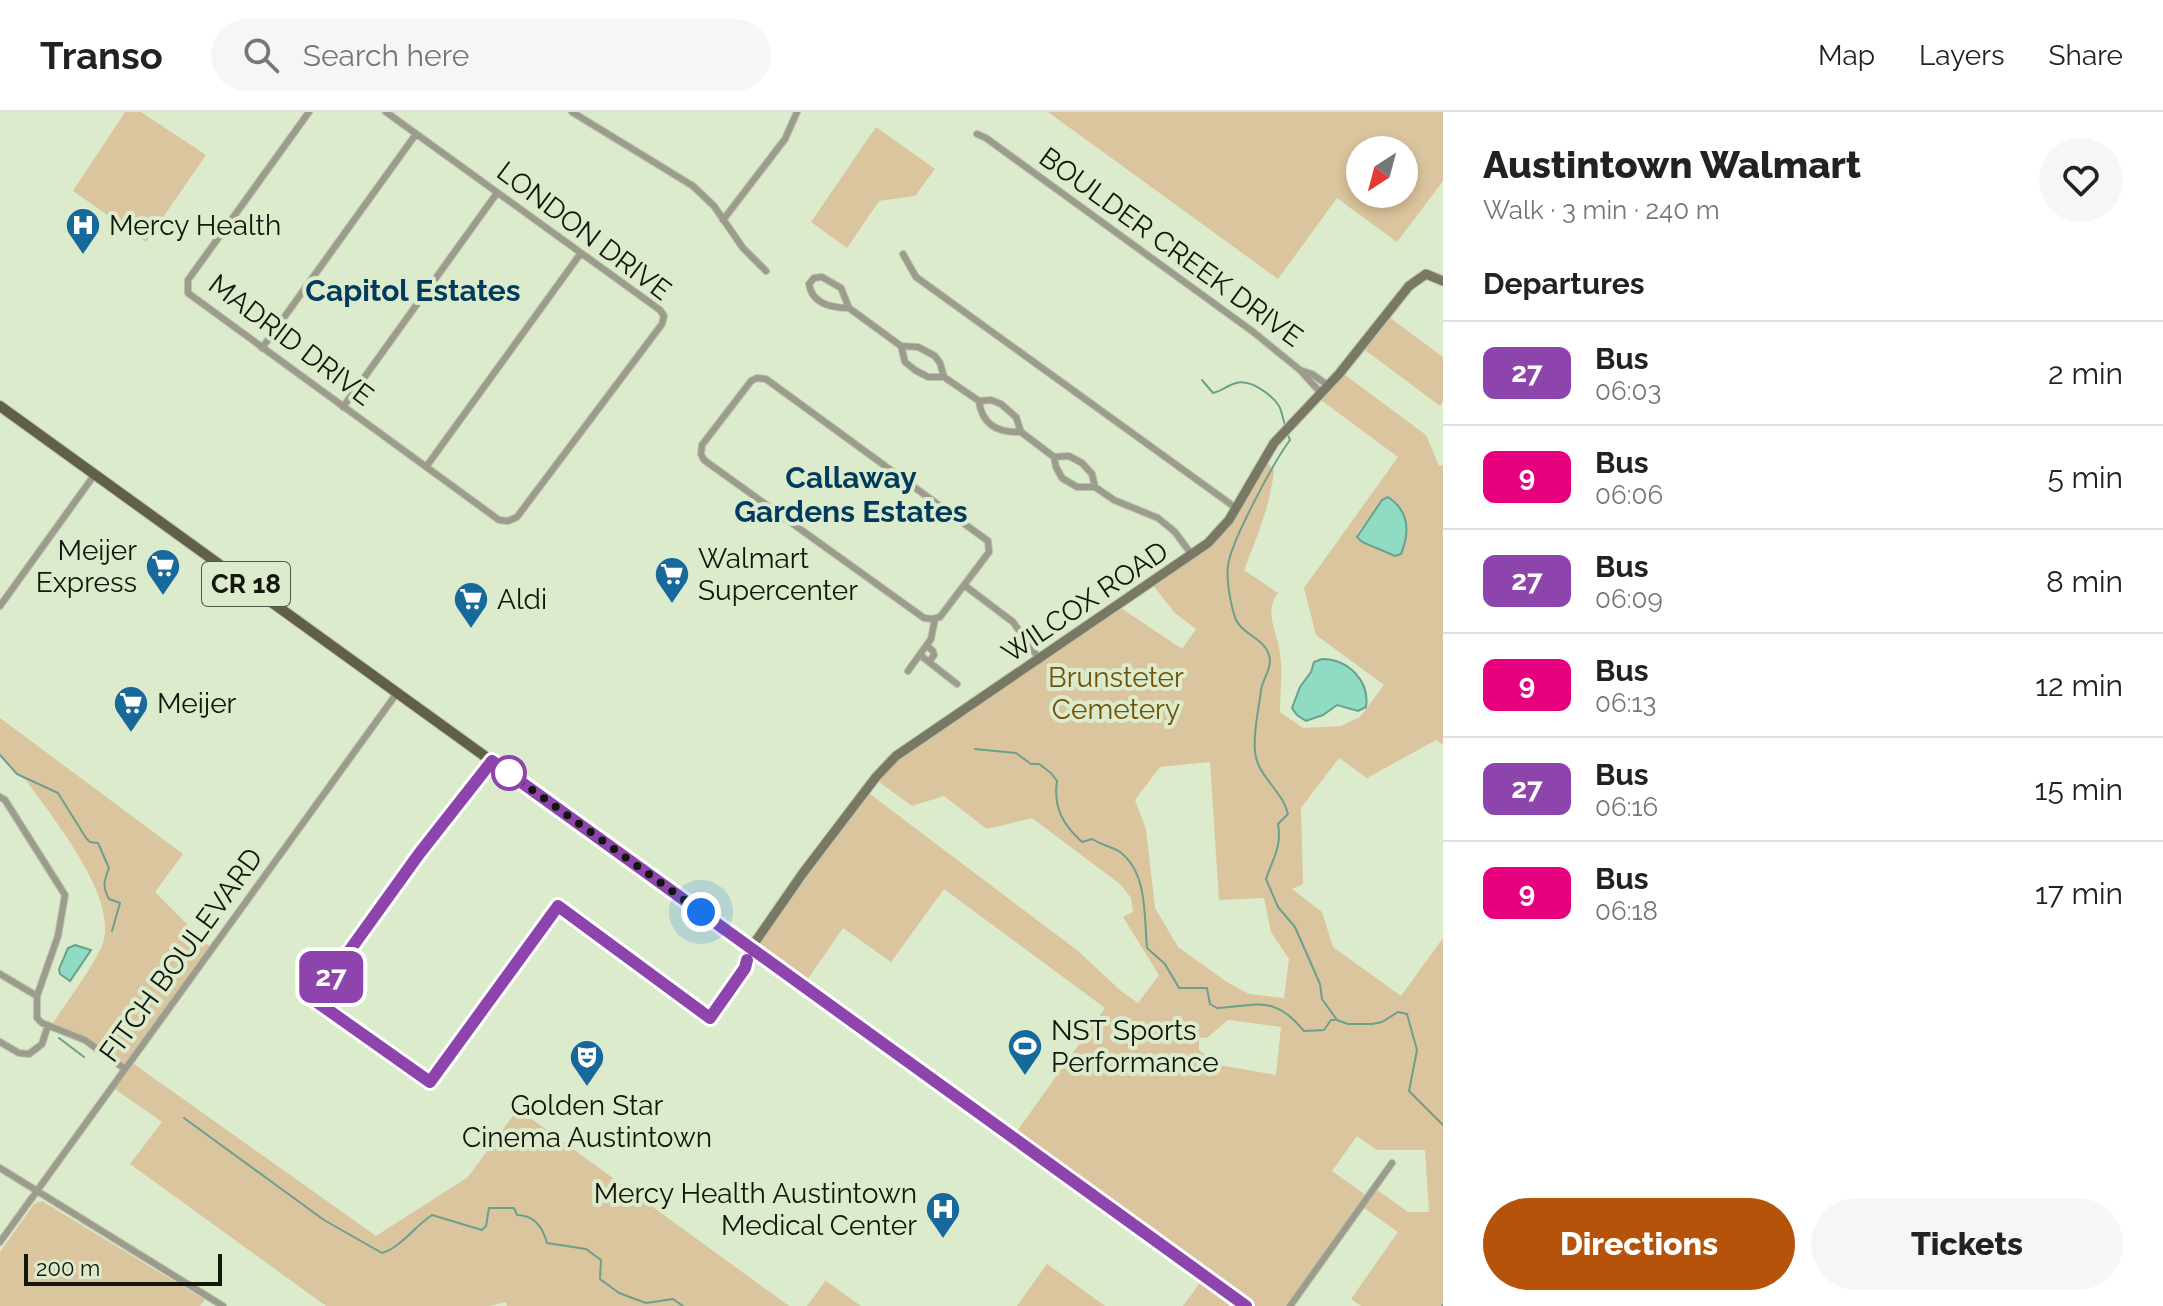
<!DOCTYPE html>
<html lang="en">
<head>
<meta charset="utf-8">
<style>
	body { margin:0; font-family:Raleway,sans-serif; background:#f6f6f6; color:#222; height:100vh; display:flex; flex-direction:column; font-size:30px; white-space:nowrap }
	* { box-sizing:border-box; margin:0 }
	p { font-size:26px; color:#767676 }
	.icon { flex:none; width:44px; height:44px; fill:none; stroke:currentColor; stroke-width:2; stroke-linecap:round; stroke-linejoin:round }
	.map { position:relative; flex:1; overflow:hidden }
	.side { display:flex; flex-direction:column; background:#fff; width:720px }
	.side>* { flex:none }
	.badge { padding:0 16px; border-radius:12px; font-size:28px; line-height:52px }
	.needle { width:52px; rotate:216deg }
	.fabs { position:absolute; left:1346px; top:24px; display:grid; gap:16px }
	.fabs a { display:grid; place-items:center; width:72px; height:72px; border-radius:50%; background:#fff; box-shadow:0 4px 12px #0003; font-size:40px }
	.scale { position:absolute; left:24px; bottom:20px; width:198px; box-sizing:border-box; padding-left:8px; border:4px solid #12160b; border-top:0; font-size:22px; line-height:28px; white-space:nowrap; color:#12160b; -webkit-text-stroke:6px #dcebcb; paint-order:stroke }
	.you { position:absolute; width:40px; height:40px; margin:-20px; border:6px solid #fff; border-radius:50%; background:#1a73e8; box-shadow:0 0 0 12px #1a73e833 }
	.map>.badge { position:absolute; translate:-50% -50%; box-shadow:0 0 0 4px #fff }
	h2 { padding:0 40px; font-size:30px; line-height:72px }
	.round { display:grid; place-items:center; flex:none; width:84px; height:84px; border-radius:42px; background:#f6f6f6 }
	.headline { display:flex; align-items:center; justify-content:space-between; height:136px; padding:0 40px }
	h1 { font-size:38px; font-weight:800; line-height:60px }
	.action { display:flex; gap:16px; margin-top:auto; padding:16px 40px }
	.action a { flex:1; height:92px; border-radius:48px; background:#b45309; color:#fff; font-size:32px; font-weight:800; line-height:92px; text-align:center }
	.action a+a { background:#f6f6f6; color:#222 }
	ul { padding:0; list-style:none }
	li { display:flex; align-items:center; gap:24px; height:104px; padding:0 40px; border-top:2px solid #e0e0e0 }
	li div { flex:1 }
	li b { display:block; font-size:30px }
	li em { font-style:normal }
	li .badge { min-width:88px; font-weight:700; text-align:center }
	header { display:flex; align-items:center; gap:48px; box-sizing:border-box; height:112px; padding:0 40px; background:#fff; border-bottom:2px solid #e0e0e0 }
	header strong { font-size:38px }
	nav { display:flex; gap:44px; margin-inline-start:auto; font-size:28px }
	.search { width:560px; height:72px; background:#f6f6f6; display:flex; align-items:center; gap:20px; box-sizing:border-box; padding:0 28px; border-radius:44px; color:#767676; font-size:30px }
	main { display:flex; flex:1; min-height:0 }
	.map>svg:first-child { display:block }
	.green { fill:#dbc59e; fill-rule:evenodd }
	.water { fill:#90dbc4; stroke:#6aa08c; stroke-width:2 }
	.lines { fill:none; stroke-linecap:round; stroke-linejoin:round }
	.stream { stroke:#6aa08c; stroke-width:2 }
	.street-casing { stroke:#b8c5a8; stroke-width:8 }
	.secondary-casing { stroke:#b8c5a8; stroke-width:11 }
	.primary-casing { stroke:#b8c5a8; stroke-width:12 }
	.street { stroke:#9c9b8d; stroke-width:6 }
	.secondary { stroke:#797864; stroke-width:9 }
	.primary { stroke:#615f46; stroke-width:10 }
	.line-casing { stroke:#fff; stroke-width:18 }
	.line { stroke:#8e44ad; stroke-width:12 }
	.walk { stroke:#12160b; stroke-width:8; stroke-dasharray:0 14.4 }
	.stop-dot { fill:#fff; stroke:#8e44ad; stroke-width:4 }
	.labels { text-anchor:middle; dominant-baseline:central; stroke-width:8; stroke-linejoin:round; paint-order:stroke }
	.shield { fill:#dcebcb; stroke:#4f5645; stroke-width:2 }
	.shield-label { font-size:26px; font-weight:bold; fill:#12160b }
	.poi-label { font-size:28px; fill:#12160b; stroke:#dcebcb; text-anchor:start }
	.street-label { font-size:28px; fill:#12160b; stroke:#dcebcb }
	.park-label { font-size:28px; fill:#71520c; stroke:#dcebcb }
	.neighbourhood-label { font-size:30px; font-weight:bold; fill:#003a5c; stroke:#dcebcb }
</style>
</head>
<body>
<header>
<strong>Transo</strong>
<div class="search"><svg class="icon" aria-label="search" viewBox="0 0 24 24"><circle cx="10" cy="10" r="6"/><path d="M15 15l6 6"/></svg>Search here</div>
<nav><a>Map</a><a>Layers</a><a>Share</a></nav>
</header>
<main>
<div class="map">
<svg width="1443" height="1194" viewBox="0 0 1443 1194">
	<rect width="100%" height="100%" fill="#dcebcb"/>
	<!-- green -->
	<path class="green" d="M125,0H141L206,43L146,130L73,79Z
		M1048,0H1443V69L1397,130L1337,86L1278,167ZM1404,38V82H1360V38Z
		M876,15L935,57L915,84L879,89L847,136L811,110Z
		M1386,203L1443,245V290L1440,294L1361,235Z
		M1341,260L1426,323L1439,354L1443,353V633L1436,628L1367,666L1339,646L1301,696L1303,772L1292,777L1322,800L1333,835L1401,884L1443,826V1194H1361L1351,1187L1398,1120L1361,1094L1290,1194H1183L1204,1165L1012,1026L1105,896L944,777L891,850L843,816L803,874L751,836L866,679L1078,839L1121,879L1138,891L1159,863L1123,805L1133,800L1131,786L1120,772L1032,706L987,717L944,684L912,694L875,667L886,654L1118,494L1182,537L1196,517L1175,501L1151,471L1220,419L1264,346L1274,359C1270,394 1257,425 1244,458L1278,481C1263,502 1278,520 1280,542C1283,560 1280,581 1280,600L1303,616L1341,614L1360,605L1384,573L1316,523L1304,476L1398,345L1318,286ZM1386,388L1403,400L1407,416L1401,441L1395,444L1362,430L1357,421L1382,389ZM1210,650L1219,788L1264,786L1271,820L1289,847L1284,886L1249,882L1227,870L1178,835L1155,796L1146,717L1135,688L1160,655ZM1228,908L1281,915L1276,963L1219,953L1199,938V925L1207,926ZM1357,1024L1377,1038H1425L1429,1100H1408L1373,1075L1367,1084L1332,1059Z
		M0,606L183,742L155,780L212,837L131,950L376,1124L468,1065L518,997L789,1194H507L506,1190L490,1194H326L130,1052L162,1010L112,975L124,958L85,927L51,914C67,889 88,863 101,836C123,789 52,706 26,668L17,662L0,643Z
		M42,1089L205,1188L200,1194H0V1140L34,1092Z
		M1047,1152L1105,1194H1017Z
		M826,1168V1169L861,1194H807Z"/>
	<!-- water -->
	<path class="water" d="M1388,385C1409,399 1410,420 1401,442L1395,444L1362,430L1357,425L1382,388Z
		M1322,547C1348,547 1370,569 1366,595L1358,599L1337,593L1323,603L1306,609L1297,603L1292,596L1300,575L1311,560L1314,550Z
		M75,833L91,838L70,869L60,862L59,857L68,836Z"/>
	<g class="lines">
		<!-- stream -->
		<path class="stream" d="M1202,268L1213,281C1222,279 1228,273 1236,271C1251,267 1272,283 1279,294C1282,299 1283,308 1285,313
			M1288,323L1290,328C1275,348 1230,431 1228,454C1226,468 1231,495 1236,508C1243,523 1264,526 1269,543C1273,555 1263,566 1261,578C1259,597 1253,619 1255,639C1256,663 1283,679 1288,702L1278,712C1282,735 1273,746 1266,767L1278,795L1295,815L1320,872L1322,887L1337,908L1348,912H1372L1382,910L1398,900L1407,902L1417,938L1409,979L1443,1013
			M975,637L1016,641L1031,652H1039L1051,661L1057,669C1053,695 1063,713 1082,730L1092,727C1101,733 1113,735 1120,740C1148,761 1144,805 1147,836L1165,852L1179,876H1207L1210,892L1217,896C1257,894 1274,882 1304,919L1324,918L1331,908H1335
			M0,643L17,662L58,681L86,726L90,730L98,731L109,756C104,769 102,774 109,787L120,791L112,819
			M59,926L84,945
			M184,1006L324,1108L382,1141C400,1136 415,1114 432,1103L482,1118L486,1114L489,1096H514L517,1103C534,1103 543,1116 547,1131L586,1137L601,1148L600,1167L619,1181L646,1191L673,1187L683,1194
			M1442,1194L1443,1193"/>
		<!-- street casing -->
		<g class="street-casing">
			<path id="street" d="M309,0L188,168V181L499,408L508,409L517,405L662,212L664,204L660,198L386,0
				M572,0L693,74L714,94L743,136L766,159
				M977,22L986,26L1252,219L1300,258L1321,281
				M723,108L785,27L797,0
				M903,142L916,165L1236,396
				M822,165L841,176L849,196C832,196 812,192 809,172L814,166Z
				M849,196L901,234L918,235L935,244L940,251L944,265
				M901,234L905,250L915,258L928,265H944L979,289L991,288L1001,292L1016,305L1021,320L1054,345L1069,344L1082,351L1092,362L1095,375
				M262,236L416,22
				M1300,258L1312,262L1329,274
				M757,266L766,267L988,429L989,440L940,505L932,507L924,506L704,348L701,342L702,333L751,269Z
				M979,289C982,313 998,321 1021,320
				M343,295L497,81
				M1054,345L1056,355L1062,366L1077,375H1095L1114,388L1158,406L1175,420L1192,443
				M426,355L581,141
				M964,473L1013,510L1040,548
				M0,494L95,362
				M927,534L933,539L934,543L929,550
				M920,543L957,572
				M908,559L931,527L935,507
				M0,685L5,688L65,783L58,824L37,884V906L42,911L85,928L125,957
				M0,862L37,884
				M0,930L19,941L29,942L42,932L48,913
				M0,1056L223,1194
				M0,1130L397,581
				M1290,1194L1392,1051"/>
		</g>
		<!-- secondary casing -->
		<g class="secondary-casing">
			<path id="secondary" d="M751,836L803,761L876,665L896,644L1208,431L1229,408L1274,331L1339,262L1409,174L1426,162L1443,169"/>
		</g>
		<!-- primary casing -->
		<g class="primary-casing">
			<path id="primary" d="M0,294L1246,1194"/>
		</g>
		<!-- street -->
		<use href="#street" class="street"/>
		<!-- secondary -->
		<use href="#secondary" class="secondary"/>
		<!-- primary -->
		<use href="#primary" class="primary"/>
	</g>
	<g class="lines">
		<!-- line casing -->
		<g class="line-casing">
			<path id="line" d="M747,848L745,856L710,906L558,794L430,970L314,888L419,742L492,649L1246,1194"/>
		</g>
		<!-- line -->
		<use href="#line" class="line"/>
		<!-- walk -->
		<path class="walk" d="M509,661L701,800"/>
	</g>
	<!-- icons -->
	<defs>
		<g id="hospital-pin" transform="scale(1.8)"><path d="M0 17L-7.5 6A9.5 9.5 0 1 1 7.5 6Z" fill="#18699b" stroke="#dcebcb"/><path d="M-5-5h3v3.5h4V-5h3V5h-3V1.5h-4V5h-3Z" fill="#fff"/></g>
		<g id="supermarket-pin" transform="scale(1.8)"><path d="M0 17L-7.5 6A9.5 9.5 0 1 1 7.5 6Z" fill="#18699b" stroke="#dcebcb"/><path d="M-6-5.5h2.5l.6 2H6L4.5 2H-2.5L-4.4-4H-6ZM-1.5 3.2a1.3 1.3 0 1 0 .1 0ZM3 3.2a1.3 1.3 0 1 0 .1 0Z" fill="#fff"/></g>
		<g id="stadium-pin" transform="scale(1.8)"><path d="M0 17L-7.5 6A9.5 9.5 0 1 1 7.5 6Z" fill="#18699b" stroke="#dcebcb"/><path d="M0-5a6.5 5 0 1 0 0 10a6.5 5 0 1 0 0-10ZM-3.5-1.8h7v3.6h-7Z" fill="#fff"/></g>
		<g id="theatre-pin" transform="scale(1.8)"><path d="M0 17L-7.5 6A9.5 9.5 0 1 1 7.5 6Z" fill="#18699b" stroke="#dcebcb"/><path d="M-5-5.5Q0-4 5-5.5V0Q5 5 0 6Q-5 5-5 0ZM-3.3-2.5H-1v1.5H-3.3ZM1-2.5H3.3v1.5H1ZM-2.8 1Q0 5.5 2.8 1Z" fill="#fff"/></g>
	</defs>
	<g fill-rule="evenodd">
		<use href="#hospital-pin" x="83" y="113"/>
		<use href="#supermarket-pin" x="163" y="454"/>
		<use href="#supermarket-pin" x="672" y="462"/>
		<use href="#supermarket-pin" x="471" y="487"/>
		<use href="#supermarket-pin" x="131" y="591"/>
		<use href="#stadium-pin" x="1025" y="934"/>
		<use href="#theatre-pin" x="587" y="945"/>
		<use href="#hospital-pin" x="943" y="1097"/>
	</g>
	<!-- markers -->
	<circle class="stop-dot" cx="509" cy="661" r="16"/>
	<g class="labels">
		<!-- shield labels -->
		<rect class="shield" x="202" y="450" width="88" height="44" rx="6"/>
		<g class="shield-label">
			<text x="246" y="472">CR 18</text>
		</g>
		<!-- poi labels -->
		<g class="poi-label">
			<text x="109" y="113">Mercy Health</text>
			<text x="137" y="438" text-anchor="end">Meijer<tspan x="137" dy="32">Express</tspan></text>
			<text x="698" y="446">Walmart<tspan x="698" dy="32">Supercenter</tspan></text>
			<text x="497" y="487">Aldi</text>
			<text x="157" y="591">Meijer</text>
			<text x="1051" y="918">NST Sports<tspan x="1051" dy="32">Performance</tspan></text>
			<text x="587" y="993" text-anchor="middle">Golden Star<tspan x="587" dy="32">Cinema Austintown</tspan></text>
			<text x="917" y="1081" text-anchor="end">Mercy Health Austintown<tspan x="917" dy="32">Medical Center</tspan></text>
		</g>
		<!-- street labels -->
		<g class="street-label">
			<text transform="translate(584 119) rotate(37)">LONDON DRIVE</text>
			<text transform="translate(1171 135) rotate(36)">BOULDER CREEK DRIVE</text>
			<text transform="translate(291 228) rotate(37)">MADRID DRIVE</text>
			<text transform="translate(1085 490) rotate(-34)">WILCOX ROAD</text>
			<text transform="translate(181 843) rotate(-54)">FITCH BOULEVARD</text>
		</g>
		<!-- park labels -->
		<g class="park-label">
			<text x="1116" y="565">Brunsteter<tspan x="1116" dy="32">Cemetery</tspan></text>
		</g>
		<!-- neighbourhood labels -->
		<g class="neighbourhood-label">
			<text x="413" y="178">Capitol Estates</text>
			<text x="851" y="365">Callaway<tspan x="851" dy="34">Gardens Estates</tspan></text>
		</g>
	</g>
</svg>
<div class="fabs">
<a><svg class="needle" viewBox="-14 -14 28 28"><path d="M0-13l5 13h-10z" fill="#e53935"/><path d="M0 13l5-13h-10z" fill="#767676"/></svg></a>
</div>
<div class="scale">200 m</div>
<div class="you" style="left:701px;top:800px"></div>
<b class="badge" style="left:331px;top:865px;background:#8e44ad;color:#fff">27</b>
</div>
<section class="side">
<div class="headline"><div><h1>Austintown Walmart</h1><p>Walk · 3 min · 240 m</p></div><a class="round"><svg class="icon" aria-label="heart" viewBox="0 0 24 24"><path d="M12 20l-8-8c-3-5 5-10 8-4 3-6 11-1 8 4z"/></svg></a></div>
<h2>Departures</h2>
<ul>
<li><span class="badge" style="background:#8e44ad;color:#fff">27</span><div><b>Bus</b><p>06:03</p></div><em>2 min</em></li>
<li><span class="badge" style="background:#e6007e;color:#fff">9</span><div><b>Bus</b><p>06:06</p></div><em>5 min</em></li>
<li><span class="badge" style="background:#8e44ad;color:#fff">27</span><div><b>Bus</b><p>06:09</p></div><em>8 min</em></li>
<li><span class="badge" style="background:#e6007e;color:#fff">9</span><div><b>Bus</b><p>06:13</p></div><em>12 min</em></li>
<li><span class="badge" style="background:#8e44ad;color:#fff">27</span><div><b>Bus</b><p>06:16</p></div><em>15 min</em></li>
<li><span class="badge" style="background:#e6007e;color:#fff">9</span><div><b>Bus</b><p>06:18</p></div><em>17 min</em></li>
</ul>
<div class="action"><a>Directions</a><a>Tickets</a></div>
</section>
</main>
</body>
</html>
